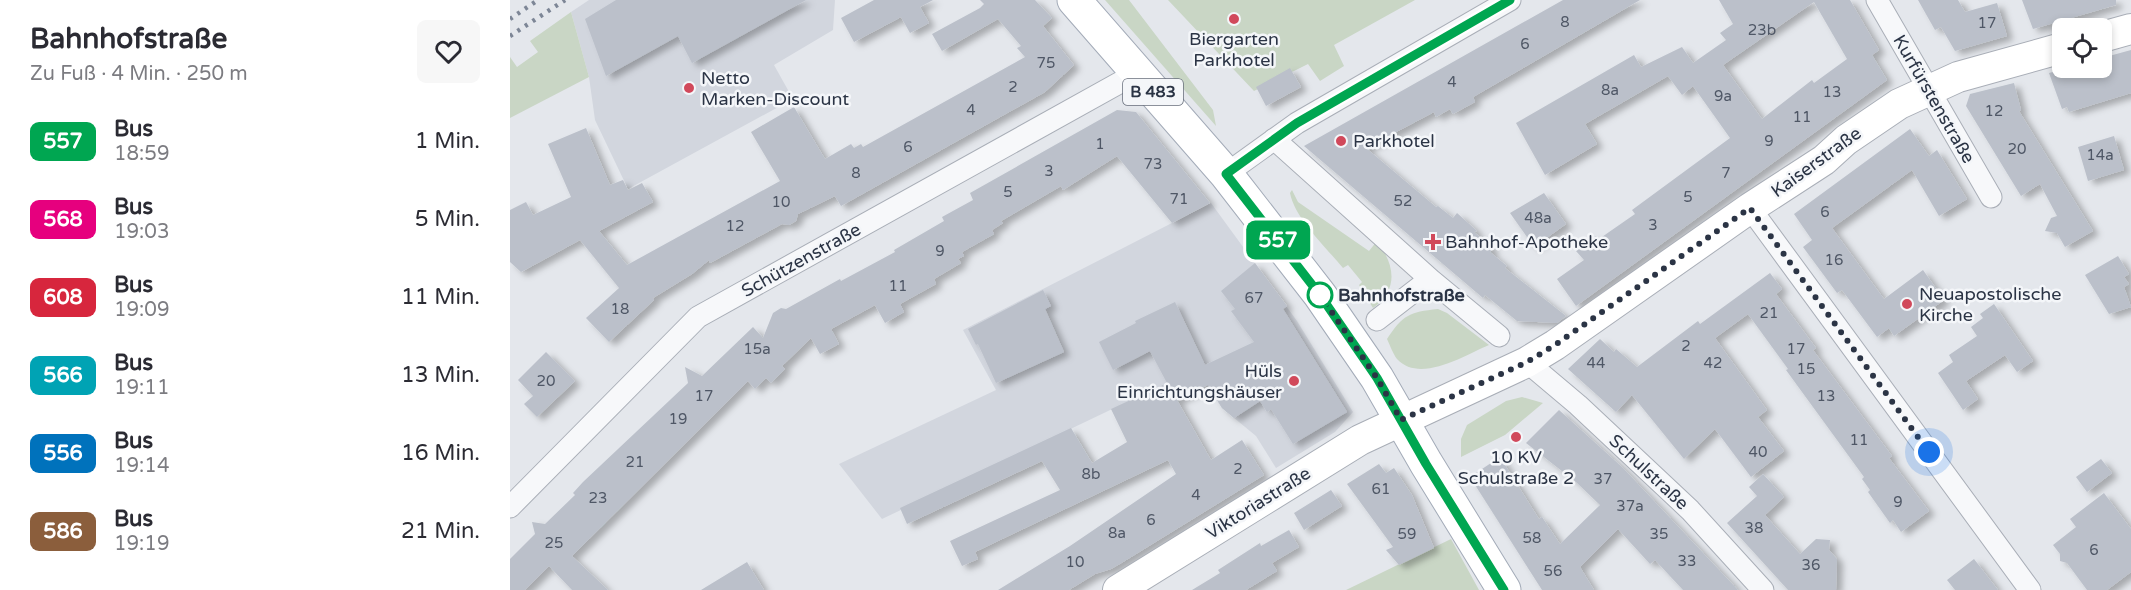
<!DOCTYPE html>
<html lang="de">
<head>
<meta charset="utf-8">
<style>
	body { margin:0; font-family:"Varela Round",sans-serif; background:#f7f7f7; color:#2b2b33; height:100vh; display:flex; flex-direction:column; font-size:22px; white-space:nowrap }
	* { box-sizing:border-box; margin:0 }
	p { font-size:20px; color:#7c7c81 }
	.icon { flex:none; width:33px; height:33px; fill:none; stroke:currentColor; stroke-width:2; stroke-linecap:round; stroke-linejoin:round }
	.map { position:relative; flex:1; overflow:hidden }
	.drawer { display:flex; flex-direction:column; background:#fff; width:510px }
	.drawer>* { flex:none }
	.badge { padding:0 12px; border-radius:9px; font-size:21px; line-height:39px }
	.controls { position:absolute; left:1542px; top:18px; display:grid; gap:12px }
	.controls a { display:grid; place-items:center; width:60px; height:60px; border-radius:9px; background:#fff; box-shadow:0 3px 9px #0003; font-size:30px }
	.you { position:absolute; width:30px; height:30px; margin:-15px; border:4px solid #fff; border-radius:50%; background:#1a73e8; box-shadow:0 0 0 9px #1a73e833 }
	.map>.badge { position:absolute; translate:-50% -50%; box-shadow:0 0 0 3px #fff }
	.round { display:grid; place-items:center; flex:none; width:63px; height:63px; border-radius:9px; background:#f7f7f7 }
	.summary { display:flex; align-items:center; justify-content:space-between; height:102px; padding:0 30px }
	h1 { font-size:28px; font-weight:800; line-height:45px }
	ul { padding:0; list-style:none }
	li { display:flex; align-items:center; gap:18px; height:78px; padding:0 30px }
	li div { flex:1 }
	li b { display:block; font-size:22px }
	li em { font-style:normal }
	li .badge { min-width:66px; font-weight:700; text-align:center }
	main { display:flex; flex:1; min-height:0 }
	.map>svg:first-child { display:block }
	.built { fill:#d2d6de }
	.green { fill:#c9d6c5 }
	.building { fill:#bbc0ca; fill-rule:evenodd; filter:url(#shadow) }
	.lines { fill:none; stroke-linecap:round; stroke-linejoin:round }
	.street-casing { stroke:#a9aeb7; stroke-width:23 }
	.secondary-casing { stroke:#a9aeb7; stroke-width:32 }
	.primary-casing { stroke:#a3abb8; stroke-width:35 }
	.street { stroke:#f7f8fa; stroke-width:21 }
	.secondary { stroke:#fff; stroke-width:30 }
	.primary { stroke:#fff; stroke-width:33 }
	.rail { stroke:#7d8696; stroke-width:4.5; stroke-dasharray:3 6; stroke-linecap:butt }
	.line-casing { stroke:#fff; stroke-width:14 }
	.line { stroke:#00a651; stroke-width:9 }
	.walk { stroke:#2b3445; stroke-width:6; stroke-dasharray:0 10.8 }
	.poi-dot { fill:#d1495b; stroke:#f4f6f9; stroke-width:2 }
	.stop-dot { fill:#fff; stroke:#00a651; stroke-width:3 }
	.labels { text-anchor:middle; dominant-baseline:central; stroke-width:5; stroke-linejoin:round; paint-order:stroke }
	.number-label { font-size:15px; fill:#4f5766 }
	.shield { fill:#f4f6f9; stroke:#676e7b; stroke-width:1.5 }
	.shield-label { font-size:16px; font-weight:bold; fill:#2b3445 }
	.poi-label { font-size:18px; fill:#2b3445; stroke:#f4f6f9; text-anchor:start }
	.street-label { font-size:18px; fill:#2b3445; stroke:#f4f6f9 }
	.stop-label { font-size:18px; font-weight:bold; fill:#2b3445; stroke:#f4f6f9; text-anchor:start }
</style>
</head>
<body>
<main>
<section class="drawer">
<div class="summary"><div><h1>Bahnhofstraße</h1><p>Zu Fuß · 4 Min. · 250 m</p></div><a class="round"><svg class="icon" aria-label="heart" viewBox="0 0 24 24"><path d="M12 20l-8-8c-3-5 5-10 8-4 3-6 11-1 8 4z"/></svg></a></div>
<ul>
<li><span class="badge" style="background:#00a651;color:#fff">557</span><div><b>Bus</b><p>18:59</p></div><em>1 Min.</em></li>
<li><span class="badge" style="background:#e6007e;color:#fff">568</span><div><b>Bus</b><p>19:03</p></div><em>5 Min.</em></li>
<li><span class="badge" style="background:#d7263d;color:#fff">608</span><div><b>Bus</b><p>19:09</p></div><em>11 Min.</em></li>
<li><span class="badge" style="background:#00a3b4;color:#fff">566</span><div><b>Bus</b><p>19:11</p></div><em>13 Min.</em></li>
<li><span class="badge" style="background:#0072bc;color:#fff">556</span><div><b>Bus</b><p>19:14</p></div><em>16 Min.</em></li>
<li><span class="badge" style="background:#8b5e3c;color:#fff">586</span><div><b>Bus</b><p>19:19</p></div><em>21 Min.</em></li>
</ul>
</section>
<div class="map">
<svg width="1621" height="590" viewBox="0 0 1621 590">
	<defs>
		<filter id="shadow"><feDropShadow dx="6" dy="4" stdDeviation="3" flood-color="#0004"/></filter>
	</defs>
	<rect width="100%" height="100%" fill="#e4e7ec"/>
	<!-- built -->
	<path class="built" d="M79,0H325L323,30L264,65L283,99L118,189L85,120L79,77L61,12Z
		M701,203L787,321L843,412L825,432L766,468L746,436L712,408L686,369L372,519L329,464L486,390L453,330Z"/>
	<!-- green -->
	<path class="green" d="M595,0H619L703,110L706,126Z
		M658,0H905L824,45L834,66L810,81L798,64L744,91Z
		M61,12L79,77L0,118V57L7,67L28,52L20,41Z
		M782,190L788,202L859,251L867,241C885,265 889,289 863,308L849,285L852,282L838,265L833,268C816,247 785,219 780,193Z
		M928,309L937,313L979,345C955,355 910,384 887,359C883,354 880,345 877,339C893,315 899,312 928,309Z
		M1012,397L1033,403L995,435L951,457V439L957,425L996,401Z
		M941,539L969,590H836Z"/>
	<!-- building -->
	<path class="building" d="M106,0H296L182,63L168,36L96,76L75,19Z
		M364,0H423L410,7L419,23L400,33L391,17L344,42L331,18Z
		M470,0H525L542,18L533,26L564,65L535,92L331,206L325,196L288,214L286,221L279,225L272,224L200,263L199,260L182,274L143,298L144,300L99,342L76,318L109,288L70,240L11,272L0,262V210L16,202L23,215L61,197L38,144L76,128L100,185L113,180L118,190L132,183L143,202L89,231L117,265L270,181L241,132L284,107L315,159L341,144L344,148L351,144L353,147L515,57L507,48L511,46L488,19L432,51L422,34L470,8L474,4Z
		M1053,0H1130L963,97L965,102L943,114L940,109L926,117L924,112L856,148L926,207L928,206L943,218L947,213L967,231L964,232L983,248L980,252L997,266L995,268L1056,316L1047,323L1007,321L975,295L973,298L794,146Z
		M1209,0H1340L1369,50L1362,55L1377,80L1066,306L1047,279L1074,260L1066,251L1086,236L1089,239L1125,214L1122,210L1220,138L1183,86L1172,95L1158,76L1075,124L1087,144L1035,175L1006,123L1124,55L1131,67L1172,47L1183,63L1216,40L1210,33L1223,24ZM1304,2L1337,59L1304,83L1302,80L1252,119L1213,65Z
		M1408,0H1448L1455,12L1487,3L1497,36L1445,51L1431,27L1425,30Z
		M1512,0H1606V5L1523,29Z
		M1621,50V93L1559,112L1557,107L1552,109L1539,73L1558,68H1592V58Z
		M780,68L791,87L756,106L746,87Z
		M1504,83L1511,110L1509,111L1583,231L1555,247L1547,233L1535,231L1541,218L1547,216L1530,184L1511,196L1456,106L1460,94Z
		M607,110L626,112L700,203L662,223L607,156L553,190L551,186L491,221L493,223L482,230L484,234L452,252L454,256L448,259L451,263L424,279L426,284L390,304L394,312L375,323L365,305L321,329L329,344L310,354L301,338L272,366L275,369L261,383L256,378L245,389L238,381L62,556L98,590H62L39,566L15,590H0V559L25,534L22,522L35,524L65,495L63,493L73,482L178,383L175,367L192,376L243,327L253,338L263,313L271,308L276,309L330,279L331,281L385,252L384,250L434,221L432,217L463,200L460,193Z
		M1400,129L1419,156L1427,150L1457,199L1429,216L1402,170L1322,228L1374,299L1413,270L1434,300L1384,336L1379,328L1367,337L1332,290L1327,293L1293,247L1302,240L1284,214Z
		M1604,136L1614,170L1578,181L1568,147Z
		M1034,193L1056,224L1024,247L1000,213Z
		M1608,256L1619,274L1614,277L1619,284L1614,287L1621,307L1599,314L1575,275Z
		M745,263L777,306L773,309L837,412L783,444L761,409L757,412L750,401L724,418L712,408L698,385L667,400L701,460L732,440L754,475L613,562L601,569L585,574L559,590H488L560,546L666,474L658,460L465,552L468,559L452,566L440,541L550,490L532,461L397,524L390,508L561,428L582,463L617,442L601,409L657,383L640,351L603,370L589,342L626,323L625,321L665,302L695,365L744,342L721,311L725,309L711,291Z
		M1260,273L1272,289L1266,294L1306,348L1303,350L1382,456L1379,458L1419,511L1391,532L1383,520L1380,523L1358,492L1360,490L1352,479L1354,477L1276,370L1278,369L1238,314L1205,338L1257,410L1248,417L1274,451L1241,477L1205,429L1174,459L1122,395L1106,412L1058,369L1090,339L1104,352L1106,349L1127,367L1188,321L1190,324Z
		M533,290L541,306L535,309L554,352L486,383L468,344L466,345L458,329Z
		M1484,304L1523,361L1507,372L1495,355L1456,381L1468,399L1453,410L1428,373L1443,362L1439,355L1467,336L1461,327L1473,318L1470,314Z
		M36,352L65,381L27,417L14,404L23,396L8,380Z
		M1049,410L1113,468L1228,590H1173L1145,560L1140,564L1108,529L1070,567L1084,590H1032L960,477L990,457L1029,519L1032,517L1050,544L1090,505L1066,482L1016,443Z
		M1591,459L1602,473L1577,492L1566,477Z
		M869,464L876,473L884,468L902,495L924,548L889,565L876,550L883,547L837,484Z
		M1253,474L1274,497L1255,515L1290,554L1306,539L1320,540L1319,550L1327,559L1326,590H1278L1217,523L1247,496L1239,487Z
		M821,490L832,506L794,530L784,513Z
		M1594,493L1621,529V572L1597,590H1577L1557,563L1550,561V554L1543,545L1566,527L1560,519Z
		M779,530L789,547L762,563L767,571L736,590H682L710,573L708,570L750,543L751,546Z
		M1464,559L1488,590H1445L1437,580Z
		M237,562L254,590H191Z"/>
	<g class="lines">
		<!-- street casing -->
		<g class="street-casing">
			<path id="street" d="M1367,0L1481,197
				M764,139L920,279L989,336
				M716,174L787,123L1000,0
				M1240,208L1520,590
				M867,320L920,279
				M1017,362L1068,405L1180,510L1253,590
				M0,507L188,317L627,73"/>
		</g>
		<!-- secondary casing -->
		<g class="secondary-casing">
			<path id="secondary" d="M1592,37L1621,29
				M608,590L850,440L1017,362L1045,345L1240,208L1314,160L1336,140L1389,104L1448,77L1552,48"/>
		</g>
		<!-- primary casing -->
		<g class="primary-casing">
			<path id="primary" d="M564,0L716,174L810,295L867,378L916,463L994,590"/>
		</g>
		<!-- street -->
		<use href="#street" class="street"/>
		<!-- secondary -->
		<use href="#secondary" class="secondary"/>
		<!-- primary -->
		<use href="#primary" class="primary"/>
		<!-- rail -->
		<path class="rail" d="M0,19L28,0
			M0,36L55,0"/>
	</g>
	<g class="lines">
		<!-- line casing -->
		<g class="line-casing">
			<path id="line" d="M994,590L916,464L867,378L810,295L716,174L787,123L1000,0"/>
		</g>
		<!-- line -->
		<use href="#line" class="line"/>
		<!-- walk -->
		<path class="walk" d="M810,295L867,378L891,420L1017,362L1045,345L1240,208L1419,452"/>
	</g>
	<!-- markers -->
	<g class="poi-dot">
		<circle cx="724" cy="19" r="6"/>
		<circle cx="179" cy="88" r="6"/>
		<circle cx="831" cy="141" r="6"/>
		<path d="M920 233h6v6h6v6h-6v6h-6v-6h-6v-6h6z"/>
		<circle cx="1397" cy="304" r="6"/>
		<circle cx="784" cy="381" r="6"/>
		<circle cx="1006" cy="437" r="6"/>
	</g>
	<circle class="stop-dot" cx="810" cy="295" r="12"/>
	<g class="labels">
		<!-- number labels -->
		<g class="number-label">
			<text x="1055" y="22">8</text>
			<text x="1477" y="23">17</text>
			<text x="1252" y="30">23b</text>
			<text x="1015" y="44">6</text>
			<text x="536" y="63">75</text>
			<text x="942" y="82">4</text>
			<text x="503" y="87">2</text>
			<text x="1100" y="90">8a</text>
			<text x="1322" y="92">13</text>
			<text x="1213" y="96">9a</text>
			<text x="461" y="110">4</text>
			<text x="1484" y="111">12</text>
			<text x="1292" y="117">11</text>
			<text x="1259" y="141">9</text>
			<text x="590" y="144">1</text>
			<text x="398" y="147">6</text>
			<text x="1507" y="149">20</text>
			<text x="1590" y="155">14a</text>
			<text x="643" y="164">73</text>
			<text x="539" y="171">3</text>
			<text x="346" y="173">8</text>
			<text x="1216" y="173">7</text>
			<text x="498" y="192">5</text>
			<text x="1178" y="197">5</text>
			<text x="669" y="199">71</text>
			<text x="893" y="201">52</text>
			<text x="271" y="202">10</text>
			<text x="1315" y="212">6</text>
			<text x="1028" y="218">48a</text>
			<text x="1143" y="225">3</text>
			<text x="225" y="226">12</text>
			<text x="430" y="251">9</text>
			<text x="1324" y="260">16</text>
			<text x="388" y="286">11</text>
			<text x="744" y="298">67</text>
			<text x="110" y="309">18</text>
			<text x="1259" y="313">21</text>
			<text x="1176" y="346">2</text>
			<text x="247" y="349">15a</text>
			<text x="1286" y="349">17</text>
			<text x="1086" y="363">44</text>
			<text x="1203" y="363">42</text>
			<text x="1296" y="369">15</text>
			<text x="36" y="381">20</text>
			<text x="194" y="396">17</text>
			<text x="1316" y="396">13</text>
			<text x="168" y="419">19</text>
			<text x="1349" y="440">11</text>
			<text x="1248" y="452">40</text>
			<text x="125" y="462">21</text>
			<text x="728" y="469">2</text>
			<text x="581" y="474">8b</text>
			<text x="1093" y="479">37</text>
			<text x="871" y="489">61</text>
			<text x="686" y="495">4</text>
			<text x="88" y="498">23</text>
			<text x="1388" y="502">9</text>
			<text x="1120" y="506">37a</text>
			<text x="641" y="520">6</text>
			<text x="1244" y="528">38</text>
			<text x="607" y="533">8a</text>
			<text x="897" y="534">59</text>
			<text x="1149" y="534">35</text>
			<text x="1022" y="538">58</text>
			<text x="44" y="543">25</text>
			<text x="1584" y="550">6</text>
			<text x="1177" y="561">33</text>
			<text x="565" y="562">10</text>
			<text x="1301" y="565">36</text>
			<text x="1043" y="571">56</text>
		</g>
		<!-- shield labels -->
		<rect class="shield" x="613" y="79" width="60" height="26" rx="4.5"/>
		<g class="shield-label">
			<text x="643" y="92">B 483</text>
		</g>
		<!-- poi labels -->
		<g class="poi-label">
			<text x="724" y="39" text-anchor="middle">Biergarten<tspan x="724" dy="21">Parkhotel</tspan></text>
			<text x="191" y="78">Netto<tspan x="191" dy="21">Marken-Discount</tspan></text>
			<text x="843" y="141">Parkhotel</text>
			<text x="935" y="242">Bahnhof-Apotheke</text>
			<text x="1409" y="294">Neuapostolische<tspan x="1409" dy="21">Kirche</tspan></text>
			<text x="772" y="371" text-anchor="end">Hüls<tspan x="772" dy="21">Einrichtungshäuser</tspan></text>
			<text x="1006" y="457" text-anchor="middle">10 KV<tspan x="1006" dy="21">Schulstraße 2</tspan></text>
		</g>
		<!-- street labels -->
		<g class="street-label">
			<text transform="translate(1424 99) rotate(60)">Kurfürstenstraße</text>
			<text transform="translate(1306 162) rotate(-36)">Kaiserstraße</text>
			<text transform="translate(291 260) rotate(-29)">Schützenstraße</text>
			<text transform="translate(1139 472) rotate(43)">Schulstraße</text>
			<text transform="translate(748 503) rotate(-32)">Viktoriastraße</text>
		</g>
		<!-- stop labels -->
		<g class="stop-label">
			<text x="828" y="295">Bahnhofstraße</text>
		</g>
	</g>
</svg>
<div class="controls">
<a><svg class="icon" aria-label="locate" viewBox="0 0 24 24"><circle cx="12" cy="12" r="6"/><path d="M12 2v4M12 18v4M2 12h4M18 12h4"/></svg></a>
</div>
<div class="you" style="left:1419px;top:452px"></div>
<b class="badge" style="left:768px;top:240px;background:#00a651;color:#fff">557</b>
</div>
</main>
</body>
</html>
